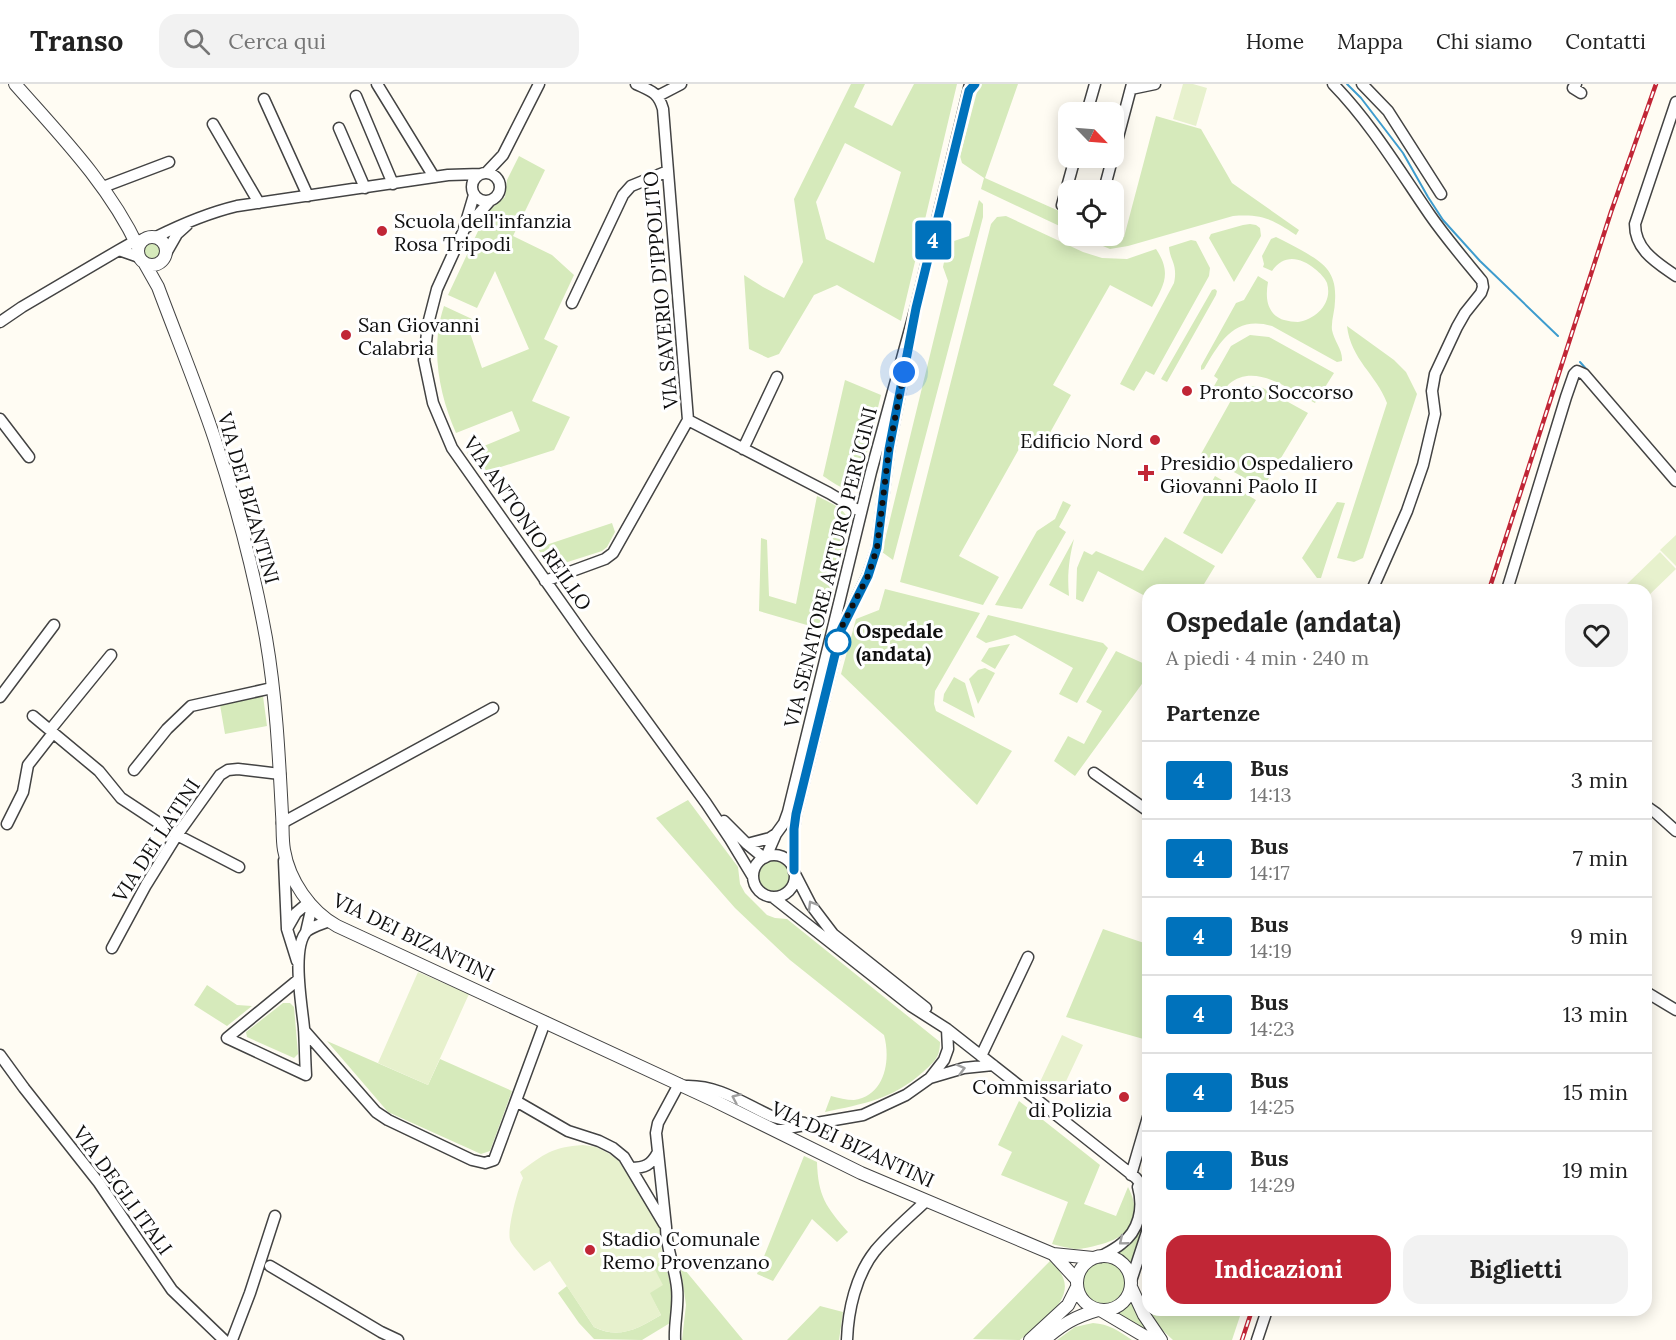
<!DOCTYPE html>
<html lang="it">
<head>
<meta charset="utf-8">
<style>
	body { margin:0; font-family:Lora,serif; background:#f2f2f2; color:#222; height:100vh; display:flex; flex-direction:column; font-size:22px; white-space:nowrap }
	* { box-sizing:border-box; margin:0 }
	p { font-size:20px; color:#767676 }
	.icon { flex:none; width:33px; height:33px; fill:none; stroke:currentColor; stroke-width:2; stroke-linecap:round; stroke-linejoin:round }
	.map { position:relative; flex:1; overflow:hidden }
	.side { position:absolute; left:1142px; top:500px; width:510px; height:732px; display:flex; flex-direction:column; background:#fff; border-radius:18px; box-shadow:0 3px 15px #0003 }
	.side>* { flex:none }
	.badge { padding:0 12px; border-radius:4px; font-size:21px; line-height:39px }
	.needle { width:39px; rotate:115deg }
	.tools { position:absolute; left:1058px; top:18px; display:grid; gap:12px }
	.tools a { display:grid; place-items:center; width:66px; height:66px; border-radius:12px; background:#fff; box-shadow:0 3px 15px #0003; font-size:30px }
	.you { position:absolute; width:30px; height:30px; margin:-15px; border:4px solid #fff; border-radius:50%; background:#1a73e8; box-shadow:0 0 0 9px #1a73e833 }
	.map>.badge { position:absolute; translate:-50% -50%; box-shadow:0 0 0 3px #fff }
	h2 { padding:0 24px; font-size:22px; line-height:54px }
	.round { display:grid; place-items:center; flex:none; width:63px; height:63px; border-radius:18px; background:#f2f2f2 }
	.head { display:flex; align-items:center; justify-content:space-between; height:102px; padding:0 24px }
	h1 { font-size:28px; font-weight:700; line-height:45px }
	.primary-button { display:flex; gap:12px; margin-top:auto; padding:12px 24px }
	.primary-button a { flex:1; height:69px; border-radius:18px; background:#c12636; color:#fff; font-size:24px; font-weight:700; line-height:69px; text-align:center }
	.primary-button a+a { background:#f2f2f2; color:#222 }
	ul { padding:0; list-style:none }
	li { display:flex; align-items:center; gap:18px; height:78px; padding:0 24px; border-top:2px solid #e0e0e0 }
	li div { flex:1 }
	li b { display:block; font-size:22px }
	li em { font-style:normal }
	li .badge { min-width:66px; font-weight:700; text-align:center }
	header { display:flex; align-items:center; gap:36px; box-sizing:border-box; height:84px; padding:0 30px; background:#fff; border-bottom:2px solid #e0e0e0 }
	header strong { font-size:28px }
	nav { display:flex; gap:33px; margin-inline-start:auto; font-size:21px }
	.search { width:420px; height:54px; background:#f2f2f2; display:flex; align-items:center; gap:15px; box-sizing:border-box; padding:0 21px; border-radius:18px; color:#767676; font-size:22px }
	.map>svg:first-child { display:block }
	.green { fill:#d6eabb; fill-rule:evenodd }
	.pitch { fill:#e7f1cd }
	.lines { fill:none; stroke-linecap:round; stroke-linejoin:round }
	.stream { stroke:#3e9cce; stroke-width:2 }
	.minor-casing { stroke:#434343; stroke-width:13 }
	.tertiary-casing { stroke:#434343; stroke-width:14 }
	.minor { stroke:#fff; stroke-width:10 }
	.tertiary { stroke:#fff; stroke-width:12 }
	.rail-casing { stroke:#c12636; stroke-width:4.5 }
	.rail { stroke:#fff; stroke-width:2; stroke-dasharray:7; stroke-linecap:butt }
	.oneway { stroke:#9f9f9f }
	.line-casing { stroke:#fff; stroke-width:14 }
	.line { stroke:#0072bc; stroke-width:9 }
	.walk { stroke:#101010; stroke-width:6; stroke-dasharray:0 10.8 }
	.poi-dot { fill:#c12636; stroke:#fff; stroke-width:2 }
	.stop-dot { fill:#fff; stroke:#0072bc; stroke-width:3 }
	.labels { text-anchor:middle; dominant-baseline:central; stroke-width:6; stroke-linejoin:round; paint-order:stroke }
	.poi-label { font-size:20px; fill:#101010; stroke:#fff; text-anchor:start }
	.street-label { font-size:20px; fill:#101010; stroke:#fff }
	.stop-label { font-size:20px; font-weight:bold; fill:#101010; stroke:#fff; text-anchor:start }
</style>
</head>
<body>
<header>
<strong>Transo</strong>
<div class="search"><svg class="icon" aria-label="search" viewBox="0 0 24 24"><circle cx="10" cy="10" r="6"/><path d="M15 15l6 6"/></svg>Cerca qui</div>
<nav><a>Home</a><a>Mappa</a><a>Chi siamo</a><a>Contatti</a></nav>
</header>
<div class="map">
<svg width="1676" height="1256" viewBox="0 0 1676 1256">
	<rect width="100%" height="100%" fill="#fffcf3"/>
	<!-- green -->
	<path class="green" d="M851,0H865L854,23L892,42L914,0H957L901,237L837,201L814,211L779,270L768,274L749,265L744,191L763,203L784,214L803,178L794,115ZM845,59L901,88L874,179L826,155L816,118Z
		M981,0H1018L985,94L1068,131V146L981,105L984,94L962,79L960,72L978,4Z
		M1156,32L1201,45L1232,99L1299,146L1296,151C1271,135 1263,130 1233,132L1128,162L1110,165L1079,152L1113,151L1124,153Z
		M519,72L545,86L513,152L552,171L574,191L544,255L558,262L532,317L570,333L554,366L482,389L467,369L520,347L512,327L456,349C439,310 430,264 444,222L472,235L468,243L482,284L529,265L495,187L477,224L448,211L487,128L505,113L507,96Z
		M979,116L983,120V133L893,476L882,468L948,197L943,183L948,159L969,152Z
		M1006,132L1083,168L1102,174L1127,175L1156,165C1172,189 1164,201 1152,223L1110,201L1053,301L1071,311L1042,363L1024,356L959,472L999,493L983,521L900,498L991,140L997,133Z
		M1250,140L1256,141L1260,144L1261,152L1234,198L1209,154L1211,150L1243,141Z
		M1276,153C1285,157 1293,162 1301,166C1324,179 1337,188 1335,217C1335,227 1331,236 1332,246C1334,257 1343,266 1342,277L1337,278L1272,242C1234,231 1220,258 1204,285L1201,286V282L1236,219L1244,216L1258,192L1268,198C1265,215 1267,230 1284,236C1289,237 1293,238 1298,238C1316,235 1333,219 1327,199C1325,194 1320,189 1315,185C1300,173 1284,170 1272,187L1263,183L1264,180L1262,172L1271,155Z
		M143 166a10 10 0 1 1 20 0a10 10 0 1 1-20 0Z
		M1191,156L1196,157L1210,184L1209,192L1154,291L1146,287L1134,307L1120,300L1174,199C1178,180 1170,177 1169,163Z
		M1215,205L1217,207L1216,211L1167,298L1161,295L1212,206Z
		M1347,242L1394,276L1406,288L1417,310L1363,474L1354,478L1337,474L1387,319C1376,290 1351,276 1347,242Z
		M1250,251L1269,253L1334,289L1315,319C1290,306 1255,278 1229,300C1225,304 1222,311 1218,316L1209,311L1218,295L1214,292L1231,262Z
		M845,296L881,311L860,397C849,413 836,400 823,392Z
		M1246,302H1255L1263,304L1308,329L1263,404L1201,370L1234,311Z
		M1215,392L1256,416L1222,470L1183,449Z
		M817,412C830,419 847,424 849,440L824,546L759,527L761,454L767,456L769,512L796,520Z
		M1063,417L1071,421L1059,443L1066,448L1022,525L995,521L1037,447L1055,435Z
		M1337,418L1345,419L1321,494H1317L1302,474Z
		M612,439L615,448L607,463L602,467L552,483L537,464Z
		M1165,453L1215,482L1201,505L1148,506L1147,513L1098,487L1083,518L1076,515L1077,484L1084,467L1092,471L1096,467L1143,487Z
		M1074,455C1069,475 1067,491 1069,512L1049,501Z
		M885,505L980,529L935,607L934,620L936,627L1012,667L977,721L841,590L856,535L879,526Z
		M988,531L1103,559L1108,564L1077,619L1059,610L1073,584L1015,551L986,559L976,553Z
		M1010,560L995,585L981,577L989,564Z
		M1116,567L1147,581V593L1075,692L1054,677L1068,652L1084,660L1102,627L1086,618Z
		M985,584L995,589L978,620L969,595L978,586Z
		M954,593L965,599L975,634L943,617L944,610Z
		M263,612L267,642L225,650L220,621Z
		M688,716L738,783L740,800L745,809L767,831L775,834L787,835L940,958C940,974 934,978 923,988C893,1015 863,1020 825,1028L831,1012C839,1014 846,1016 854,1016C885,1012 891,976 884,951L790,876L735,824L656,734Z
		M759 792a15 15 0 1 1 30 0a15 15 0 1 1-30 0Z
		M1103,845L1147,860V956L1066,933Z
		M207,901L237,921L252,922L227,942L194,921Z
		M283,919H290L294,923L298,970L294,974L247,953L246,948Z
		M327,957L428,1001L440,975L512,1007L490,1067L481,1070L388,1028Z
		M1019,1017L1100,1081L1084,1120L1116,1132L1128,1103C1144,1134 1130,1154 1098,1161C1091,1163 1083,1165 1075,1165C1068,1164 1060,1162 1052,1160L1068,1118L1001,1091L1012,1068L998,1061Z
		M804,1072L817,1078C818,1112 826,1123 848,1148L837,1158L812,1135L773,1197L757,1190Z
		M1144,1139L1145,1141L1131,1186C1127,1178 1120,1173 1111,1170L1131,1157Z
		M663,1176C671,1196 675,1217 670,1239L642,1256L594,1255L579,1239L558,1209L567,1202L594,1243C619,1256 639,1244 661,1231L649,1209L653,1182Z
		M1050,1177C1088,1209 1044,1235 1020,1256L973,1255Z
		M1083 1199a21 21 0 1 1 42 0a21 21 0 1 1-42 0Z
		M680,1180L743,1256H682L686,1221Z
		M1131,1213L1140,1235L1149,1250L1114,1228L1124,1222Z
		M820,1222L843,1228L839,1256H787Z
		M1149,1226H1242L1232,1256H1173L1160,1244Z
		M1093,1239C1109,1240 1119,1247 1132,1256H1057L1075,1243Z"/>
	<!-- pitch -->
	<path class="pitch" d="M1183,0H1193L1207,4L1196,42L1173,35Z
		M1676,451V482L1660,466Z
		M1660,468L1676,485L1646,514V506L1632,505L1627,500Z
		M418,888L469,910L428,1001L378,979Z
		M1062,951L1083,961L1061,1008L1040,998Z
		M583,1061L596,1063L608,1069L619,1077L660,1143V1153L663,1176L653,1182L663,1201L650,1209L661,1231C639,1244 620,1256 594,1243L550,1177L534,1187C529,1180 512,1162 510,1156C507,1145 518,1104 523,1094L520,1088C544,1070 552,1063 583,1061Z"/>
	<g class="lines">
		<!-- stream -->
		<path class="stream" d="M1347,0L1361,14L1403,69L1428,113L1443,136L1480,177L1558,252
			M1580,278L1588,287"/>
		<!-- minor casing -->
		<g class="minor-casing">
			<path id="minor" d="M377,0L434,93
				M636,0C651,7 658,8 663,25L688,336L829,409L861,428
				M1333,0C1371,39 1399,86 1430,131C1446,154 1464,175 1482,197L1483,203L1481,209L1465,229L1457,243L1435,290L1432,307L1435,330L1423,381L1407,427L1372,506
				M1362,0L1388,27L1441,110
				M1576,0L1573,4L1581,9
				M1131,5L1155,0
				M356,12L393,100
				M658,12L681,0
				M264,15L308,112
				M1676,18L1635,140C1635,166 1656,178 1676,192
				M1087,28L1095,0
				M213,40L259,119
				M339,44L365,104
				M472 103a14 14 0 1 1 28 0a14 14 0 1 1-28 0Z
				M486,89L503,71L539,0
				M103,103L169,78
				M1104,106L1132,0
				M474,111L463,148L437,205L428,240L424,276L433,319L452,364L586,554L706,719L730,755L753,793
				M1068,124L1062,121L1075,74
				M467,143L489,118
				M156,153C182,140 208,129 237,122L448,91L481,90
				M119,166L139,173
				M165,171L177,150L187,141
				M572,219L623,111L631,102L668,87
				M0,238L22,223L119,166L135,157L142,156
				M0,335L29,373
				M743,365L777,293
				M545,497L605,475L613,469L688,336
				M1507,506L1566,313L1574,290L1577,287L1584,290L1676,397
				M0,613L54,541
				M33,632L99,687L121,714L177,751L239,783
				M50,646L111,571
				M134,686L167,645L191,622L272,604
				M1094,689L1148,727
				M1646,722L1656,729L1676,747
				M724,737L747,760L764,774
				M282,739L493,624
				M7,740L23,708L28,681L53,649
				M747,760L770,754L776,750
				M753 792a21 21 0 1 1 42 0a21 21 0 1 1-42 0Z
				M766,773L776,750L784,739L788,728L871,388L916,223L970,0
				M284,777L287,845L297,877
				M794,786V745L796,730L841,546L868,491L877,464L889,365L902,298
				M794,788L811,821L833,850L926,924
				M774,814L911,922L947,945L1078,1048L1136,1094L1146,1107L1148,1114
				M288,843L296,829L309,818
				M306,848L312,822
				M112,864L146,801L177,751L220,691L228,686L238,685L280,690
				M299,895L227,954L306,991C305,975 305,959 304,944C302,922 291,863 307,847C313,842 322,840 329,837
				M1646,908L1676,926
				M304,946L376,1028L388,1036L472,1076L485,1079L494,1076L545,938
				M0,971L24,1004L99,1099L172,1206L224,1256
				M981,972L1028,873
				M930,994L964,984L993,981
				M686,1002C718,1001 743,1019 771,1032C781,1036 793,1037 804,1039
				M516,1017L568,1047L599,1057L613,1064L624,1073L664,1140
				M776,1046L863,1031L906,1011L930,994L944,976L948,965L947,945
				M631,1084C645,1084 651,1081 658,1068
				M1131,1091L1148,1033
				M1100,1173C1107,1169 1115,1165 1121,1160C1139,1147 1144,1124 1138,1103
				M270,1182L381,1248L398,1256
				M1131,1197L1148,1145
				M232,1256L250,1209L275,1132
				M675,1256C674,1239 679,1222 677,1204C675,1183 666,1165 666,1143L656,1049L658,1039L679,1000
				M847,1256C848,1226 856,1191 875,1167C890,1149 909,1133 926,1117
				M1257,1256L1267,1226"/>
		</g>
		<!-- tertiary casing -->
		<g class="tertiary-casing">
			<path id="tertiary" d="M15,0C60,51 109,101 138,163
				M138 167a14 14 0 1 1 28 0a14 14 0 1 1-28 0Z
				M145,180L158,203C177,254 198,305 215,356C236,420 254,487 266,554C276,612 279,672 282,730C283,742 282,755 284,766C289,796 310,827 337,842L715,1017L861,1089L1053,1170L1093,1174
				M1053,1170L1077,1196
				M1077 1199a27 27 0 1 1 54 0a27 27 0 1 1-54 0Z
				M1131,1203L1144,1231L1161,1256
				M1102,1227L1151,1256
				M1030,1256L1068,1221L1077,1203
				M1044,1256C1063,1240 1074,1233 1098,1226"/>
		</g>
		<!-- minor -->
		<use href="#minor" class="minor"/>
		<!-- tertiary -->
		<use href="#tertiary" class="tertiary"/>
		<!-- rail casing -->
		<g class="rail-casing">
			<path id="rail" d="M1489,506L1611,128L1656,0
				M1242,1256L1252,1226"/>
		</g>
		<!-- rail -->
		<use href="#rail" class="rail"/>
	</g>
	<!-- one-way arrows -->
	<defs><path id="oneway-chevron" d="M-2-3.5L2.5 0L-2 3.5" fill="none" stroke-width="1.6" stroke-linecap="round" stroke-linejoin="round" transform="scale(1.5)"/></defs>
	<g class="oneway">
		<use href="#oneway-chevron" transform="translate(812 821) rotate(-121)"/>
		<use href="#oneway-chevron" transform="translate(961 985) rotate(-15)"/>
		<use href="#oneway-chevron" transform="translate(736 1014) rotate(-156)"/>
		<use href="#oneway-chevron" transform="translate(1123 1157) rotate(141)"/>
	</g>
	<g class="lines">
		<!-- line casing -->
		<g class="line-casing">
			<path id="line" d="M794,786V745L796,730L841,546L868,492L877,464L889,365L916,224L969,7L975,0"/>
		</g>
		<!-- line -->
		<use href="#line" class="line"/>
		<!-- walk -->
		<path class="walk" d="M838,558L836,565L843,540L868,492L877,464L889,365L904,288"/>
	</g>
	<!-- markers -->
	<g class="poi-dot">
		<circle cx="382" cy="147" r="6"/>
		<circle cx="346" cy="251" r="6"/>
		<circle cx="1187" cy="307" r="6"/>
		<circle cx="1155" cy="356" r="6"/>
		<path d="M1143 380h6v6h6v6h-6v6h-6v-6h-6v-6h6z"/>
		<circle cx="1124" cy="1013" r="6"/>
		<circle cx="590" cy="1166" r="6"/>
	</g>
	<circle class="stop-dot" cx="838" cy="558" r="12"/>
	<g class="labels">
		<!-- poi labels -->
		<g class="poi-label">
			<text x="394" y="136">Scuola dell'infanzia<tspan x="394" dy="23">Rosa Tripodi</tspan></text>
			<text x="358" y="240">San Giovanni<tspan x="358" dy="23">Calabria</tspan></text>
			<text x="1199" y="307">Pronto Soccorso</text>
			<text x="1143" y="356" text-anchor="end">Edificio Nord</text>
			<text x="1160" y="378">Presidio Ospedaliero<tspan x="1160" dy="23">Giovanni Paolo II</tspan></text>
			<text x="1112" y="1002" text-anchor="end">Commissariato<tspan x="1112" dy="23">di Polizia</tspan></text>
			<text x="602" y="1154">Stadio Comunale<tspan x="602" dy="23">Remo Provenzano</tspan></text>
		</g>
		<!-- street labels -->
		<g class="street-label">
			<text transform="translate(660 206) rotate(-95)">VIA SAVERIO D'IPPOLITO</text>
			<text transform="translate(249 414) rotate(74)">VIA DEI BIZANTINI</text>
			<text transform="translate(528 439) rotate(55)">VIA ANTONIO REILLO</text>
			<text transform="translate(830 483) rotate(-76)">VIA SENATORE ARTURO PERUGINI</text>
			<text transform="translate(156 756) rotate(-57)">VIA DEI LATINI</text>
			<text transform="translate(414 853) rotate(26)">VIA DEI BIZANTINI</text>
			<text transform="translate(853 1060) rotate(25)">VIA DEI BIZANTINI</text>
			<text transform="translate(123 1106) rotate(54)">VIA DEGLI ITALI</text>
		</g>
		<!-- stop labels -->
		<g class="stop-label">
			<text x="856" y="546">Ospedale<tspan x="856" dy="23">(andata)</tspan></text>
		</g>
	</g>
</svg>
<div class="tools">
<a><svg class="needle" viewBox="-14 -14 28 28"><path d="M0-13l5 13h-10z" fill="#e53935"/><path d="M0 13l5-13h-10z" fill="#767676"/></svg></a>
<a><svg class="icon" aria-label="locate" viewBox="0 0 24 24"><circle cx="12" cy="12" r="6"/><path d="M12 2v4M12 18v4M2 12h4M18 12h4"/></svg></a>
</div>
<div class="you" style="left:904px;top:288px"></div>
<b class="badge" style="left:933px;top:156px;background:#0072bc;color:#fff">4</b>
<section class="side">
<div class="head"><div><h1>Ospedale (andata)</h1><p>A piedi · 4 min · 240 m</p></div><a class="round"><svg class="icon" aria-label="heart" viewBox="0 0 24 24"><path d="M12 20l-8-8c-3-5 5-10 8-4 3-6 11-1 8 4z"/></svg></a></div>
<h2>Partenze</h2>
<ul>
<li><span class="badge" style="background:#0072bc;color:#fff">4</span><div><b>Bus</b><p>14:13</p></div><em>3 min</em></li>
<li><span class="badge" style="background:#0072bc;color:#fff">4</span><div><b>Bus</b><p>14:17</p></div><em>7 min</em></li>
<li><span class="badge" style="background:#0072bc;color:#fff">4</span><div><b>Bus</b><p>14:19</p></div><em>9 min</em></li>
<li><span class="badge" style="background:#0072bc;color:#fff">4</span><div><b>Bus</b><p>14:23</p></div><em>13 min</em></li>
<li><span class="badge" style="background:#0072bc;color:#fff">4</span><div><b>Bus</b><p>14:25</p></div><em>15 min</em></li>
<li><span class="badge" style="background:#0072bc;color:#fff">4</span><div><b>Bus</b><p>14:29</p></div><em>19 min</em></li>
</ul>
<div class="primary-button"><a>Indicazioni</a><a>Biglietti</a></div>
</section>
</div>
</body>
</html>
